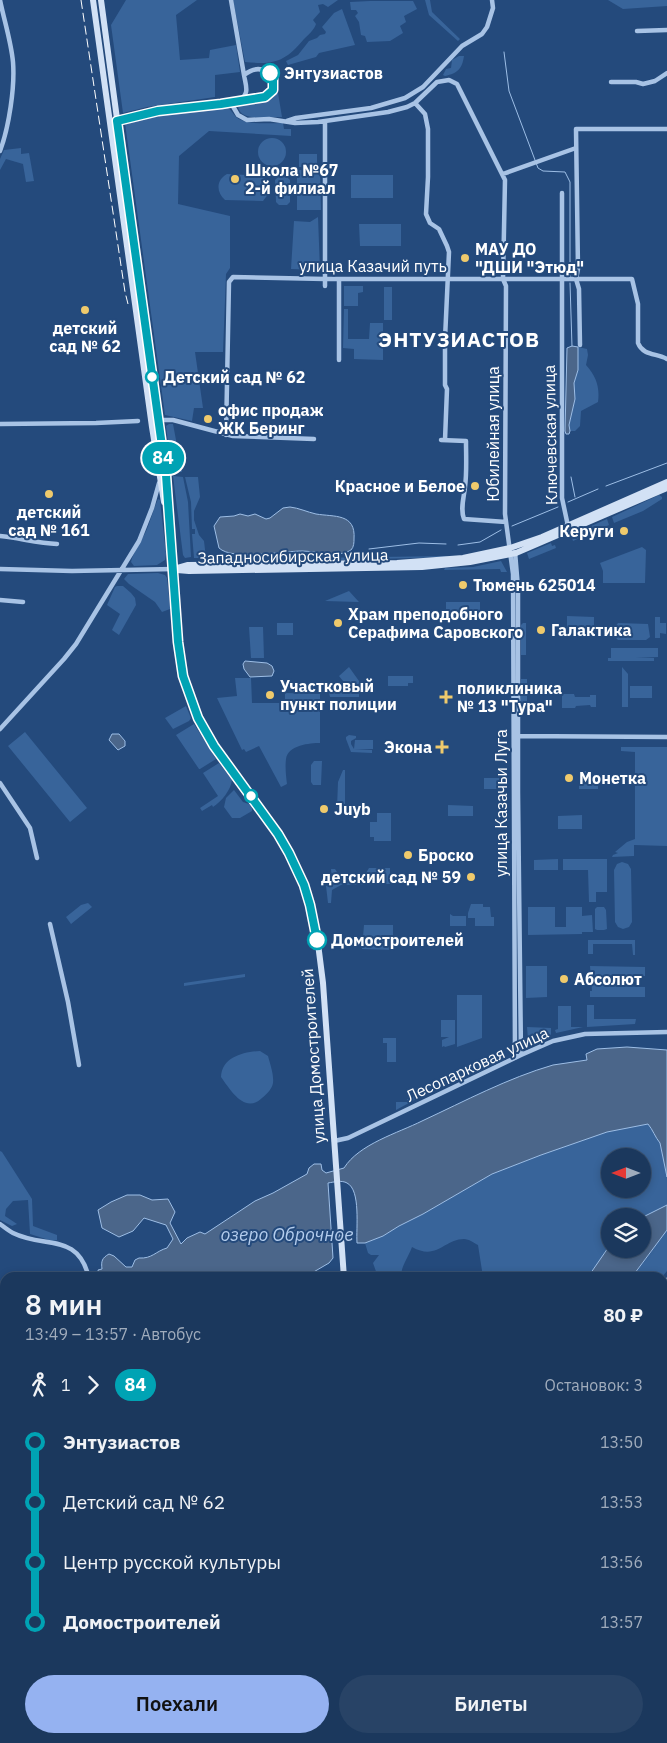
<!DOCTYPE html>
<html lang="ru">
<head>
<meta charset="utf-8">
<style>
	body { margin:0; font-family:"IBM Plex Sans",sans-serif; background:#284366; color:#f1f3f6; height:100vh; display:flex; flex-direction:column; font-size:19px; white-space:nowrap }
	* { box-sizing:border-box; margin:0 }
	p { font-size:16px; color:#a0acbc }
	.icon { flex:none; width:28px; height:28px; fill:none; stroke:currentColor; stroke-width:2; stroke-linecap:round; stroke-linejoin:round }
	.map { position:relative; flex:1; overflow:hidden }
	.panel { position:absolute; left:0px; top:1272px; width:668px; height:471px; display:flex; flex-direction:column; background:#1b385d; border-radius:15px 15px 0 0; box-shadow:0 2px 8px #0003,0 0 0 1px #395272 }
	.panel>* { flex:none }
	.badge { padding:0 10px; border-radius:16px; font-size:18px; line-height:32px }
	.needle { width:32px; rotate:270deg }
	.buttons { position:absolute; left:601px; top:1148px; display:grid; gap:10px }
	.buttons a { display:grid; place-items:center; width:50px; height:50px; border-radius:50%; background:#1b385d; box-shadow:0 2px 8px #0003,0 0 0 1px #395272; font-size:25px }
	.map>.badge { position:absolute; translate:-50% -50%; box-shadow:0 0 0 2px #fff }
	.legs { display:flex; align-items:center; gap:8px; height:55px; padding:0 25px; font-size:16px }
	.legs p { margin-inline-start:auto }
	.summary { display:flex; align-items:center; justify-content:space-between; height:85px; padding:0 25px }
	h1 { font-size:28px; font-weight:600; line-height:38px }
	.primary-button { display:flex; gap:10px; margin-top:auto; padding:10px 25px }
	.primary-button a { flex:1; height:58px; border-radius:30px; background:#95b2f1; color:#111; font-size:20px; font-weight:600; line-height:58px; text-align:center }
	.primary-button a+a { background:#284366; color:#f1f3f6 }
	ul { padding:0 25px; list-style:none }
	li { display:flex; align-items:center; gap:18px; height:60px; font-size:19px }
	li i { display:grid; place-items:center; width:8px; height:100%; margin:0 6px; background:currentColor }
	li i::after { content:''; width:12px; height:12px; margin:-6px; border:4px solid; border-radius:50%; background:#1b385d }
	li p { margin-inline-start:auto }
	li:first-child i { background:linear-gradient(#0000 50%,currentColor 0) }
	li:last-child i { background:linear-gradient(currentColor 50%,#0000 0) }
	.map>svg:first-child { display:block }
	.green { fill:#38649a; fill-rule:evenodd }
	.water { fill:#4b668a; stroke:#9dbee6 }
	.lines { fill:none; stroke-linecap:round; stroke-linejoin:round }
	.stream { stroke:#9dbee6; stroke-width:1 }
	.street { stroke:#a8c3e5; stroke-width:4.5 }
	.secondary { stroke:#d2e1f5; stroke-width:6 }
	.rail { stroke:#fff; stroke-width:1; stroke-dasharray:9 4; stroke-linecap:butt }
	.line-1-casing { stroke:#fff; stroke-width:11 }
	.line-1 { stroke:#00a3b4; stroke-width:8 }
	.stop-1-dot { fill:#fff; stroke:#00a3b4; stroke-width:2.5 }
	.poi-dot { fill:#efca6c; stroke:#244a7c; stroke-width:2 }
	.labels { text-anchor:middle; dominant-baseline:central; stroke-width:4; stroke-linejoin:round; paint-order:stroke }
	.stop-label { font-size:16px; font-weight:bold; fill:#fff; stroke:#244a7c; text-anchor:start }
	.poi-label { font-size:16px; font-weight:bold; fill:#fff; stroke:#244a7c; text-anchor:start }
	.street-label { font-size:16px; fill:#fff; stroke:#244a7c }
	.water-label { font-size:18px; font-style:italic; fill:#b4cded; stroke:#244a7c }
	.district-label { font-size:21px; font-weight:bold; letter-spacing:1px; fill:#fff; stroke:#244a7c }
</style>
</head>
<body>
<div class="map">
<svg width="667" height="1743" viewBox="0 0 667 1743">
	<rect width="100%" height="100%" fill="#244a7c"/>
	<!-- green -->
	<path class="green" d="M126,0H197L176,15L180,60L209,58L210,50L236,45L240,72L215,75V97L147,107L123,113L111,25Z
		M233,0H338L328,7L323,4L318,5L320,12L313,20L316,24C314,30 309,34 304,39C285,62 274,65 245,62Z
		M425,0H430L432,12L460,39L458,41L429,15Z
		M608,0H667V6L623,9Z
		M370,1H413L417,9L404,16L406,22L400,26L403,33L390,41L367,42L365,36L361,35L359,22L355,16L358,13L356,10H351L350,2Z
		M342,9L355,45L319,53L316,57L288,65L286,61L298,55L309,41L317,38L320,35L325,34L326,32L322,27L334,13Z
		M459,56H464C462,69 458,73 445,76L443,75L446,69L451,68L452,60Z
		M275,93H278L282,117C269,116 242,123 238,107L241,105C253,103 268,103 275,93Z
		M221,105C234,109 231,114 239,119C248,125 272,123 283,123L284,129H291V136L209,131L179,156L178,204L230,216V268L226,274L223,352H195L203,408H194L192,421L165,415L125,123L145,116Z
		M115,127L153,410L114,129Z
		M258 152a14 14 0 1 1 28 0a14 14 0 1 1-28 0Z
		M21,148V154L29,153L34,181L26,182L23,164L6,159L0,170V159L4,150Z
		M299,154H317V167H299Z
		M297,170H320L321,210H297Z
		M227,174L263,176L269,183V193L263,201L225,200C216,192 216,180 227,174Z
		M351,175H393V198H351Z
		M278,177H287L290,180V202L287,205H279L276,202L275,180Z
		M318,217L320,270L291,269L294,221L310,222Z
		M359,224H401V246H360Z
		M344,286H363V292L358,293V306H344Z
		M384,287H392V320H384Z
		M344,309H348V339H369L370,323H383V360L354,359V349L343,348Z
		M578,347L587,349L588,355L586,365C596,376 600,387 598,402L581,411L580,426L575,431H570L569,425L575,399L574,383L578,370Z
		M169,424H173L182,472H172L166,426Z
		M173,476L183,477L188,502L191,557L185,558L183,555Z
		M185,477H198L200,497L194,511V520L199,535L204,541L206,558H194L192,534H195V529H192L191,502Z
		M659,495L662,497V499L643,511L614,523L612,517Z
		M158,499L160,500L166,554L165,560L157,565L134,566L131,562C133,553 143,538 147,529C151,519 154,508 158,499Z
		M607,519L609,525L573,541L572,538L575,537L573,534Z
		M551,543L552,546L555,545L556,548L529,559L527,553Z
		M642,547L646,550L645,583H603V571L600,563Z
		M449,556L446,557L310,561V558Z
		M501,561L507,572H501L500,569L444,570L445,568L473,567Z
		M158,573L165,575L167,578L170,606V609L162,612L155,602L129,584L124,579L128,574Z
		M117,586H123L131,593L135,598L136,605L119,635L112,630L120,614L107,605L115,587Z
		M349,591L359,602L325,601Z
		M446,602H480V611H446Z
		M567,616L594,617V629H567Z
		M655,617H660V623H666V634L660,633V638H655Z
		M277,623H293V635H277Z
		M523,623H526V655H521V625Z
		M618,623L648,624L650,637L646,640H618C614,637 614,627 618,623Z
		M249,627H263L264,658H251Z
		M611,648H658V657L636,658H654V661H608V658H611Z
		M349,667L359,681V684H349L346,681H343L339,676Z
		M622,667L628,674V707H622Z
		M388,676H413V683H408V686H388Z
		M235,678H251L252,703H285V693L320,694V743C310,743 288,745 286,759C285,767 286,776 287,784L281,787L259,746L246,752L244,749L242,750L217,698L237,696Z
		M521,679H527V705H522L520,703Z
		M630,686H652V698H630Z
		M344,687H359V697H330L329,693Z
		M562,694H574L575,697H590V695H596V707H591L590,705L576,706L575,708H562Z
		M186,706L191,718L189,721L173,729L165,718Z
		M194,724L216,759L200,769H199L176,735Z
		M25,732L87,808L70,822L8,746Z
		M349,735L356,736V738L351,741V744L354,749L355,740H373V749H354L372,750V753L351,752L346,739V737Z
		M621,747H667V846L634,845V856L612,857L613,855L618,853L615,852L627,842L635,839V752L621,751Z
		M314,761H322L321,785H313L311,782V765Z
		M219,763L232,780C231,790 221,802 213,807L212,805L202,811L200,808L218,796L203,773Z
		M343,770H345V808H337L338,782Z
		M579,771H586V775H598V789H579Z
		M484,778H507V789H484Z
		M234,790L243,802L249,804L252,808V811L240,818H232L224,807L226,798Z
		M448,805L473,806V816H448Z
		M377,813H391V841H374V837H370V822H377Z
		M582,815V829H558V816Z
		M558,859V870H534V860Z
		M563,859H607V892H596V902H589L588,870H563Z
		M622,862L628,864L631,869L632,922L629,927L623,929L618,927L615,922L614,870L617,864Z
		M369,868H390V884L341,885L332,890L331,903H328L326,886L332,884L331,869H335L339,875L366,873Z
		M88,903L92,907L71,924L66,917L81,905Z
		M471,904H483V907H490L491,917H494V926H475V918H468V913Z
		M528,907H555V927H566V907H582V916L592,915L593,932H582V934L528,935Z
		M597,907H604L606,910L607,929L604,930H597L595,929V909Z
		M450,914L453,916H466V926H450Z
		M364,925H393V950L362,949Z
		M588,940H635V955H633L632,944H593V954H588Z
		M526,966H547V997L526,998Z
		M590,966L645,967V976H604V986L645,987V997H590V991H592Z
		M245,974V977L184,986V983Z
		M457,995H482V1038L457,1047Z
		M587,1005H594V1019H636L635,1024L587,1027Z
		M558,1006H571V1027H583L556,1033L555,1030L558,1029Z
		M441,1020H455V1044L445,1047L444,1046L442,1047V1040L449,1037H441Z
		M527,1027L551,1028V1035L532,1040L528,1039Z
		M383,1038H396V1062H387V1043H383Z
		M260,1051L268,1056C270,1064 274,1074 273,1083C272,1089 267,1094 262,1098C245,1114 231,1091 221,1077C222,1057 243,1052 260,1051Z
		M418,1087H422L420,1097L396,1110V1102H407V1099H413V1093H418Z
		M648,1124C653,1130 655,1137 660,1143L667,1177V1205L643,1217L610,1216V1245L588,1277H483L478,1245C474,1243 469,1239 464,1239C444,1239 437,1261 412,1247C408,1258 401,1266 401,1277H378L373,1263L379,1255H371L368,1253L365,1243L383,1236L399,1226L423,1214L492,1174L541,1155L607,1132ZM610,1156H642V1189H610Z
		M0,1151L2,1152L32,1199L33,1226L57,1235V1240L52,1241L30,1234L28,1200L13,1201L6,1209L5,1216L17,1224L12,1226L0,1220Z
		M667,1230V1271L662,1277L632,1278Z
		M667,1435V1520L663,1501V1439Z
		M662,1633L667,1636V1738L662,1736Z"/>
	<!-- water -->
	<path class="water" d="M572,346L578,347V370L574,383L575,399L569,425L570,431L569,434H566L565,431L567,348Z
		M290,507C299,508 307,512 316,514C334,517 356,513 354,539C354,542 354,547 351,550C341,558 314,551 302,551C283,551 233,561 219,548L214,526L220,517L234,516L240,514L248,516L255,514L266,519L270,518L283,508Z
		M245,661L267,663L272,666L274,671L272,676L250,677L244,669L243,664Z
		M112,734H119L125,741V746L118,750L109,740Z
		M627,1047L667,1050V1177L660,1143C655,1137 653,1130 648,1124L607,1132L541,1155L492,1174L423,1214L399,1226L383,1236L365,1243H357C356,1228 361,1190 347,1183C342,1180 334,1182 328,1183L333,1258L329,1263L305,1277L99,1278L98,1270L102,1269C101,1261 102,1258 109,1254L114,1256L126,1267H132L135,1260L139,1258C152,1259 156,1251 167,1248L173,1239L166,1225L144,1218L133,1231L119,1237L102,1228L98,1210L111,1202L127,1195H140L152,1200L168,1199L175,1212L170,1223L181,1244L187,1238L200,1232L205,1234L255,1201L273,1193L307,1174L309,1168L314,1164H321L322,1170L326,1173L344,1168C359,1144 398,1133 422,1121C465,1101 508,1078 553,1065C564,1063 576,1062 587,1060L586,1054L597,1049Z
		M667,1205V1230L632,1277H588L610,1245V1249H642L643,1217Z
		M581,1739H620L621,1743H582Z"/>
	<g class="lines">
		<!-- stream -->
		<path class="stream" d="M504,52L509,91L538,168L543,171L565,172L570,182V277
			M570,283L572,346
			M571,477L575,497
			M606,486L667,463
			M568,502L598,489
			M512,526L558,507
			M458,545L480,542L501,530
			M369,549L419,543L446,544
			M662,1690L667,1689"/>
		<!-- street -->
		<path class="street" d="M0,0C4,20 11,41 13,62C15,87 9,127 0,151
			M231,0L244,75
			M637,31L667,30
			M611,82H636L643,84L655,81L667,73
			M231,103L238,115L247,120L269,119L295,123L318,122L388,112L407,107L415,103L437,82L449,80L457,84L505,180L503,279L506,286L505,514L513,574L515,1058
			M415,103L425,114L428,129V177L426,214L430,223L439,229L447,246L449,252L445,339V385L447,389L445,440
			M116,121L158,111L221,104L265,97L273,90V77C264,67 254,67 244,75C246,87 250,93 239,101
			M287,121L296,118L371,108L405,98L423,87L462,46L482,34L487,27L493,8L492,0
			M325,121V286
			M503,174L576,148
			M562,193V498L568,526
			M580,345L579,289L576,279L578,269L576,129H667
			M339,360V279
			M155,420H173L233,436L314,439
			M0,424L96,423L138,421
			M226,435L229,282L233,277L325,279H632L638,304V343C643,356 657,353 667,359
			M441,440L466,441C466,456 467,472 465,487C464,497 460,509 464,519L506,522
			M0,536C19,538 38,543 57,544
			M515,552L518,588V792L521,1055
			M0,569L72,571L174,569
			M0,600L23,602
			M0,729L64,659L76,644L139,541L152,508L159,483
			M516,736L667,737
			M0,783L30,828L37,858
			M50,924L68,1002L79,1065
			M334,1141L348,1138L521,1055L553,1041L585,1034L667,1032
			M0,1224C4,1227 9,1231 13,1233C45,1249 78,1232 89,1278
			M662,1285L667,1280
			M170,1739V1743
			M631,1739L633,1743
			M216,1743L223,1739"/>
		<!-- secondary -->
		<path class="secondary" d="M93,0L152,427L164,502
			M101,0L165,475L180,658L187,690L198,718L214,746L282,840L304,885L310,905L316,928L323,983L344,1278
			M174,569L188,565L397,563L463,558L510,548L542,537L667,482
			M177,570L189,571L422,567L470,562L516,553L667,488
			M377,1739V1743"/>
		<!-- rail -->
		<path class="rail" d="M81,0L125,292L128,304"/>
	</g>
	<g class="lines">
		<!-- line-1 casing -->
		<g class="line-1-casing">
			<path id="line-1" d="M270,73L273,77V90L265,97L221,104L158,111L117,121L166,475L178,642L183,676L198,718L214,746L278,834L289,853L304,885L310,905L317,940"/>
		</g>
		<!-- line-1 -->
		<use href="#line-1" class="line-1"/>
	</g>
	<!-- markers -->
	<g class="stop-1-dot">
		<circle cx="270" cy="73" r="9"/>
		<circle cx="152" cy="377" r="6"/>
		<circle cx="251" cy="796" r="6"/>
		<circle cx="317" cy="940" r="9"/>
	</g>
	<g class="poi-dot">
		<circle cx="235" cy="179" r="5"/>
		<circle cx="465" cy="258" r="5"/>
		<circle cx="85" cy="310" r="5"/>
		<circle cx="208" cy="419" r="5"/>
		<circle cx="475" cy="486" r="5"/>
		<circle cx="49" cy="494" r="5"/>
		<circle cx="624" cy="531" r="5"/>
		<circle cx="463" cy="585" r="5"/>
		<circle cx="338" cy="623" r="5"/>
		<circle cx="541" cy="630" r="5"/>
		<circle cx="270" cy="695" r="5"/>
		<path d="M443.5 689.5h5v5h5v5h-5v5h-5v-5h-5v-5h5z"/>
		<path d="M439.5 739.5h5v5h5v5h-5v5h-5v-5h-5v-5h5z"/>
		<circle cx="569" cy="778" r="5"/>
		<circle cx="324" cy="809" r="5"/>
		<circle cx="408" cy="855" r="5"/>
		<circle cx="471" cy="877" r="5"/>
		<circle cx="564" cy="979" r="5"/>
	</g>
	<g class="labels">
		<!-- stop labels -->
		<g class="stop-label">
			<text x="284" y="73">Энтузиастов</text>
			<text x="163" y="377">Детский сад № 62</text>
			<text x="331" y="940">Домостроителей</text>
		</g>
		<!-- poi labels -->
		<g class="poi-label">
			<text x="245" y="170">Школа №67<tspan x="245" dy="18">2-й филиал</tspan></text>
			<text x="475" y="249">МАУ ДО<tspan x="475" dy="18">"ДШИ "Этюд"</tspan></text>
			<text x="85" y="328" text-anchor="middle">детский<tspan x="85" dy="18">сад № 62</tspan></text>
			<text x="218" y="410">офис продаж<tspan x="218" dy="18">ЖК Беринг</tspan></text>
			<text x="465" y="486" text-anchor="end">Красное и Белое</text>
			<text x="49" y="512" text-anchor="middle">детский<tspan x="49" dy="18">сад № 161</tspan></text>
			<text x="614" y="531" text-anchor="end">Керуги</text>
			<text x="473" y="585">Тюмень 625014</text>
			<text x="348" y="614">Храм преподобного<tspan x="348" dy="18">Серафима Саровского</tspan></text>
			<text x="551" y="630">Галактика</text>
			<text x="280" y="686">Участковый<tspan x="280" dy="18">пункт полиции</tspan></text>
			<text x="457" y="688">поликлиника<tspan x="457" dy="18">№ 13 "Тура"</tspan></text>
			<text x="432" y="747" text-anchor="end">Экона</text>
			<text x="579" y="778">Монетка</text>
			<text x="334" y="809">Juyb</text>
			<text x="418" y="855">Броско</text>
			<text x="461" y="877" text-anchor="end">детский сад № 59</text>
			<text x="574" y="979">Абсолют</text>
		</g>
		<!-- street labels -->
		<g class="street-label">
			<text x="373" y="266">улица Казачий путь</text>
			<text transform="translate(493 434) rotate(-90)">Юбилейная улица</text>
			<text transform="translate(550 435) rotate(-91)">Ключевская улица</text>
			<text transform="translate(293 556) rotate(-1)">Западносибирская улица</text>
			<text transform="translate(501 803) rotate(-90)">улица Казачьи Луга</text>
			<text transform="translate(313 1056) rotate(-94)">улица Домостроителей</text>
			<text transform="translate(477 1064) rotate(-25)">Лесопарковая улица</text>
		</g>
		<!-- water labels -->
		<g class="water-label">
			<text x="287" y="1234">озеро Оброчное</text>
		</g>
		<!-- district labels -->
		<g class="district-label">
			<text x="459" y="339">ЭНТУЗИАСТОВ</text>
		</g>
	</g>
</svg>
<div class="buttons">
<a><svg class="needle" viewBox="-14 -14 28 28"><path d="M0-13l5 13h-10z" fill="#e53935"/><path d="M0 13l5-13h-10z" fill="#a0acbc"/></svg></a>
<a><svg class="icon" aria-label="layers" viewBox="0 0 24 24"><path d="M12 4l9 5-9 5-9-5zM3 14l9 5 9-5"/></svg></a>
</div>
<b class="badge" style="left:163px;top:458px;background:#00a3b4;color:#fff">84</b>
<section class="panel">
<div class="summary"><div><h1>8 мин</h1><p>13:49 – 13:57 · Автобус</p></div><b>80 ₽</b></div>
<div class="legs"><svg class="icon" aria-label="walk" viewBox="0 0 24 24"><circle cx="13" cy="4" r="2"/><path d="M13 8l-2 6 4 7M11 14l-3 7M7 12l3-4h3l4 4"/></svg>1<svg class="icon" aria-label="forward" viewBox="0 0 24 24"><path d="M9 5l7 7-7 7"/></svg><b class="badge" style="background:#00a3b4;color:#fff">84</b><p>Остановок: 3</p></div>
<ul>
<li><i style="color:#00a3b4"></i><b>Энтузиастов</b><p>13:50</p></li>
<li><i style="color:#00a3b4"></i><span>Детский сад № 62</span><p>13:53</p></li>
<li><i style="color:#00a3b4"></i><span>Центр русской культуры</span><p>13:56</p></li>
<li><i style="color:#00a3b4"></i><b>Домостроителей</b><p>13:57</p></li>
</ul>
<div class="primary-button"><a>Поехали</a><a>Билеты</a></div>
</section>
</div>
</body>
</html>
